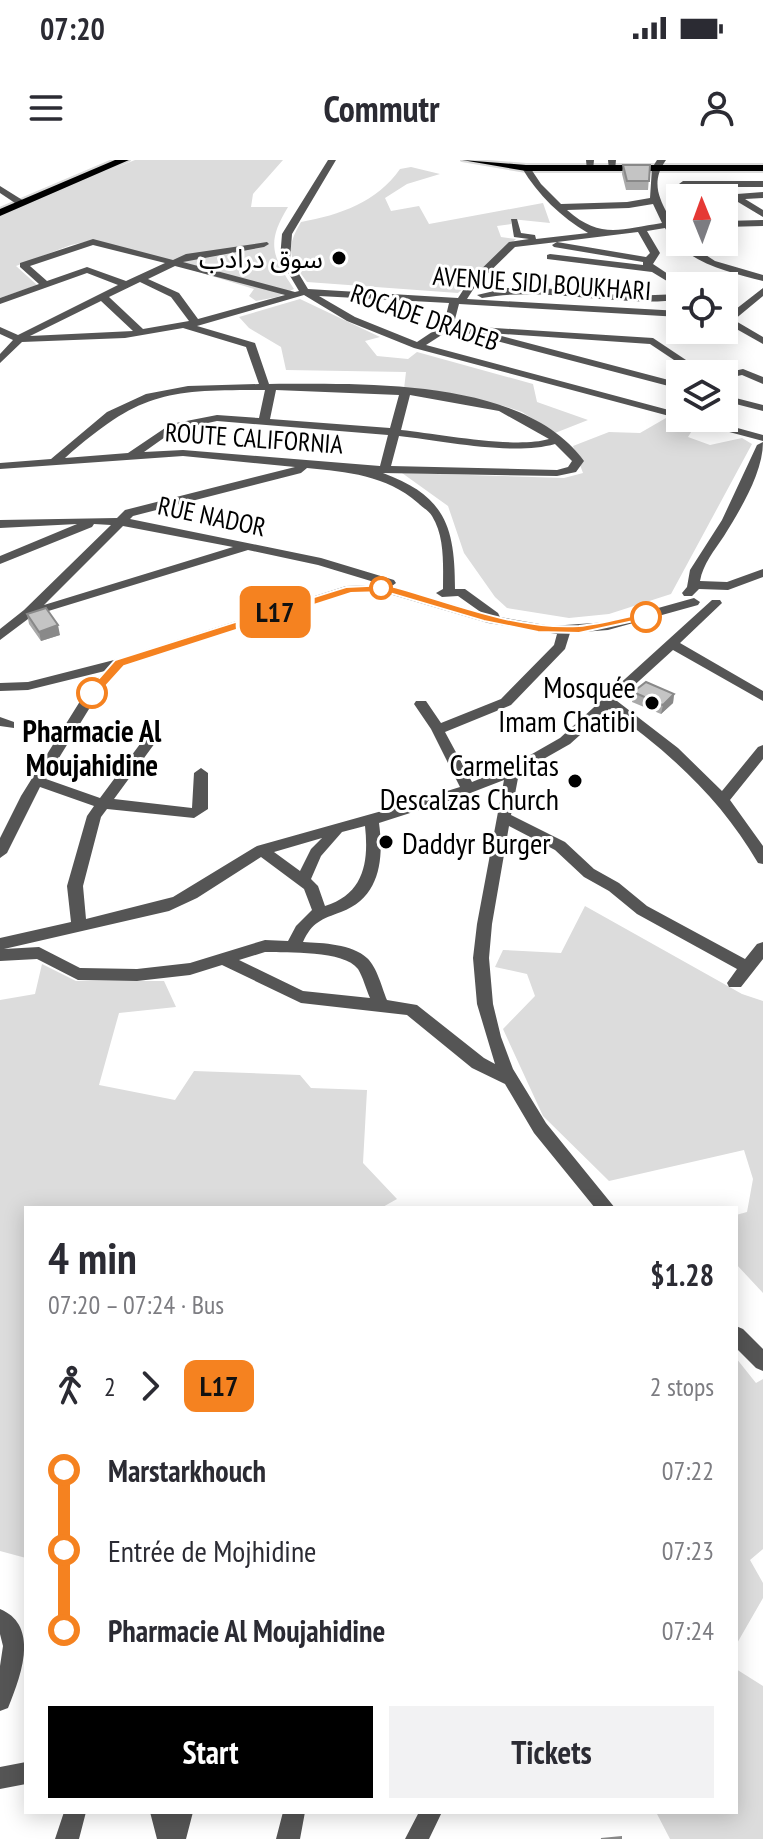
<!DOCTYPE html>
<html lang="en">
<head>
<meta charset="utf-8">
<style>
	body { margin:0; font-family:"PT Sans Narrow","Noto Sans Arabic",sans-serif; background:#f2f2f3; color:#2b2b33; height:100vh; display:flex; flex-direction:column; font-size:30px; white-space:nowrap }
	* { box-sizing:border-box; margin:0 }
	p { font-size:26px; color:#7c7c81 }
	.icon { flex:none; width:44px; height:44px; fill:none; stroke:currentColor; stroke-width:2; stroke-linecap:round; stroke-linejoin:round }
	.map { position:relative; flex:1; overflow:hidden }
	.drawer { position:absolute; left:24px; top:1046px; width:714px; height:608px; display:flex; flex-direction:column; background:#fff; border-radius:0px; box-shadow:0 4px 20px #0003 }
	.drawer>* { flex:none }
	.badge { padding:0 16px; border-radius:12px; font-size:28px; line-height:52px }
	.needle { width:52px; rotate:359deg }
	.fabs { position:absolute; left:666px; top:24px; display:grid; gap:16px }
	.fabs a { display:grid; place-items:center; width:72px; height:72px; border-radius:0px; background:#fff; box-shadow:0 4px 20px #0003; font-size:40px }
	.map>.badge { position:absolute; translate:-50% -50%; box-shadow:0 0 0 4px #fff }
	.legs { display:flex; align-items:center; gap:12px; height:88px; padding:0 24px; font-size:26px }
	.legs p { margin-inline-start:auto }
	.head { display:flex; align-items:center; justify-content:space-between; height:136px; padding:0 24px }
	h1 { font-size:44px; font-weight:800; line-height:60px }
	.primary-button { display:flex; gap:16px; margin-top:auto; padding:16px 24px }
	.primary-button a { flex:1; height:92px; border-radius:0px; background:#000; color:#fff; font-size:32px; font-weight:800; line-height:92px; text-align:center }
	.primary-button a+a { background:#f2f2f3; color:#2b2b33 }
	ul { padding:0 24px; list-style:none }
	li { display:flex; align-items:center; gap:28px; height:80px; font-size:30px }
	li i { display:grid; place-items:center; width:12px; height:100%; margin:0 10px; background:currentColor }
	li i::after { content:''; width:20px; height:20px; margin:-10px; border:6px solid; border-radius:50%; background:#fff }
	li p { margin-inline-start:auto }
	li:first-child i { background:linear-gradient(#0000 50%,currentColor 0) }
	li:last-child i { background:linear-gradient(currentColor 50%,#0000 0) }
	.status { display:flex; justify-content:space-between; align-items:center; height:56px; padding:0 40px; background:#fff; direction:ltr }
	.status svg { height:22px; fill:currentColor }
	header { display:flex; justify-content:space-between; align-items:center; height:104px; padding:0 24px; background:#fff; font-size:36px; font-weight:800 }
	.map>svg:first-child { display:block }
	.green { fill:#dcdcdc }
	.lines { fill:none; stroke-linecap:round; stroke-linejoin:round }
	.major-casing { stroke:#dbdbdb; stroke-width:4 }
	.minor { fill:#555; fill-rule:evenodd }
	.major { fill:#000; fill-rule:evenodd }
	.wall { fill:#a9a9a9 }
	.shaded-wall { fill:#898989 }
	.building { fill:#c4c4c4; stroke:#898989; stroke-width:2 }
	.line-1 { fill:#f58220; stroke:#fff; stroke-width:2 }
	.poi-dot { fill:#000; stroke:#fff; stroke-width:3 }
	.stop-1-dot { fill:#fff; stroke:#f58220; stroke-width:4 }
	.labels { text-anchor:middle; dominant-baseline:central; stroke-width:6; stroke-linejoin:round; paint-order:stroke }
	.far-poi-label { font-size:26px; fill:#000; stroke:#fff; text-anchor:end }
	.far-street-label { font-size:26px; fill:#000; stroke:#fff }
	.poi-label { font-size:30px; fill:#000; stroke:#fff; text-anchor:end }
	.stop-label { font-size:30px; font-weight:bold; fill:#000; stroke:#fff }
</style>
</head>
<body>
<div class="status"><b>07:20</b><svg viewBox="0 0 49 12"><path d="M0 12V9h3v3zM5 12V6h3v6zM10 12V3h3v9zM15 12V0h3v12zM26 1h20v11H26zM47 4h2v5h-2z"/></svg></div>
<header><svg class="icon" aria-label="menu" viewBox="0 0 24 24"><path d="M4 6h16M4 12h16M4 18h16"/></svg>Commutr<svg class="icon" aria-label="person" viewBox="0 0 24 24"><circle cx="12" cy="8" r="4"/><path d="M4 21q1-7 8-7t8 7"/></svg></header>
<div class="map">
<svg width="763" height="1679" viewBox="0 0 763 1679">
	<rect width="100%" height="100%" fill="#fff"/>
	<!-- green -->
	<path class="green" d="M135,0H283L253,34L251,47H288C266,83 272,96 294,129L277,137L256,141L249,136L254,129L94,80L71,85L16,106L37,125L0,138V58L51,34Z
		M411,7L440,14L407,24L385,38L391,51L419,46L429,64L543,43L550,63L511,59V64L497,66L501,77L516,79L458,133L307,122C289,98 285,89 301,62C340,55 377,42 400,9Z
		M300,139L380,177L365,181L377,196L408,199L417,192L533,224L537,242L588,260L555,273L522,252L501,245L404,229L406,212L286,210L281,187L249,168L239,157Z
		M666,258L695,266L688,277L710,285L742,278L752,284L671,434L609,454L569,458L507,448L495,437L464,393L448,346L402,313L564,318L583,313L573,286L609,272L640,273Z
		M585,746L742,834L763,841V1133L736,1104V1055L747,1052L753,1019L744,990L609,1021L543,956L503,869L535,836L527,814L495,807L503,790L561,793Z
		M42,804L76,821H164L176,847L119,853L99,925L175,940L194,911L300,915L311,928L367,930L363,1003L397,1039L381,1048H26V1398L0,1391V840L35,834Z
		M736,1198L756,1223L763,1219V1389L750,1400L763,1423V1438L736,1485Z
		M736,1509L763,1526V1679H670L656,1652H736Z"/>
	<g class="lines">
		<!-- major casing -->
		<g class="major-casing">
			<path id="major" d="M115,0H129L0,56V49Z
				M462,0L526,5H763V11H526Z"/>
		</g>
		<!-- minor -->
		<path class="minor" d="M328,0H336L292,74L290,99L308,129L458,138L469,121L509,82L529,79L514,77L511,59H517L521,73L535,75L536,79L588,73C561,57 538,35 522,8L523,6H529L541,24L561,44L627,42L650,38L652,8L657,0H666C643,32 673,53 680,82H686L715,101L763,115V121C728,112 683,102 665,68L647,71L660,93L653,104L683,124L685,126H680V129L652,112L547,99V95L550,94L643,105V102L554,87L552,85L557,82L515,87L476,125L467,139L680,151V157L459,144L454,163L464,166L653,178L707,214H695L650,184L490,173L680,223V229L451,169L426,185L680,253V258H701L763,275V281L414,188L347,161L304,135L197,166L255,183L269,224C362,224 523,217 584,301L576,312L557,316L383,313C445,336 455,366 455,429H465L498,453L500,457L551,466L608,462L694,438L700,442L698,445L608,470L570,473L565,489L511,545L445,572L472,622L511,606L560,578L712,440H720L722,443L680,483L763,531V541L673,490L617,541L678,588L722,631L758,587L763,585V599L730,640L763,686V704L758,703C721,639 669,592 609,549L570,584L519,613L511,655L565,682L594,709L619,723L647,746L745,799L757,784L763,782V799L741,827H729L727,823L737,809L637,754L609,731L584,717L555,690L509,666L492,764L489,798L493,844L501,877L513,909L546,963L615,1048H595L534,973L505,924L472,908L407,855L301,843L222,805L190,815L137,821L78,820L37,799L0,801V778L71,762L67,726L87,656L94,646L40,627L7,693L0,698V678L21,636L87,530L105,511L28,530L0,531V523L28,522L118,499L346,426L384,425L318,405L248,390L32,456L0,480V469L24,450L111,365L94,364L92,367L0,404V396L77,364L0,368V360L117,358L125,350L295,307L183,296L0,309V303L51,299L107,252L146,234L188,226L259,224L246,187L183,168L125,178L22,182L0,203V194L13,180L0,174V167L18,175L118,125L87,113L0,144V138L39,124L20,107V103L93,79L173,100L186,94L267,82L269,84L264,87L183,102L295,132L299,131L280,99L282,74ZM653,44L662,63C621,69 601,80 567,50L629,48ZM638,72L650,93L646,97L557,82ZM93,85L165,103L126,121L87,107L47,121L30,106ZM175,106L285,135L198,159L179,133L148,119ZM140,122L171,137L189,161L143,169L109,137ZM319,136L449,143L444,164L417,182L355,157ZM101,141L133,171L30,176ZM265,230L259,258L217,255L171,264L128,293L65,298C141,231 167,230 265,230ZM276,230L399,235L390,268L270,259ZM410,235L499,251L549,279C515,289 439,274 401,270ZM217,261L388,275L380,306L183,290L144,292L175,270ZM399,276C444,281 513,296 555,284L572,301L568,307L557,310L391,306ZM307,308C347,312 386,315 418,343C422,347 429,351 432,356C445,377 443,405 443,429L436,433L442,437L458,436L482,453L392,426L396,423L394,420L321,398L130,359L133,356L301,313ZM123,366L233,387L44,445ZM351,433H386L488,463L557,474L554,485L501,539L441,563L426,541H416L414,544L431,569L460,627L389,649L257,686L173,737L86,759L83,726L101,657L107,649L194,658L208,649V613L201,608L194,613L192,648L114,639L155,583L148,578L143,580L100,638L46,619L97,536L124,506ZM504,620L477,764L473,798L477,844L495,904L484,898L417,845L387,840C382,828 377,807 367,798C352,784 323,783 303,782C312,762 322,759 341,752C380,738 384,699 379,663L460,637ZM365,666C369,702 364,734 325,746L318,726L311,719L321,696L342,672ZM322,678L311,689L300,711L274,692ZM261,697L304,729L312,750L296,766L288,781L265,780L190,803L137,809L80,808L39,787L4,789L169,751L197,738ZM265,792C287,793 344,790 358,809C363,817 366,829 370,838L303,831L239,800Z
			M586,0H594L593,10H587Z
			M608,0H616L615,10H609Z
			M683,21H763V27H724L737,34L763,32V38L745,39L763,50V57L713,27L680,26L679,24Z
			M0,26L24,41V45H18L0,33Z
			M763,60V66L724,67V61Z
			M531,127L630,136L680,134V140C613,147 548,126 482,138L477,135L507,128Z
			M763,128V136L734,160L763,177V184L724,162V155L727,156Z
			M743,209L763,217V224L742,215L724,219V214H720Z
			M724,235L763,245V251L724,241Z
			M763,282C763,313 740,350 724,376C714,391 703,404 700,421L727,422L763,409V417L728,430L699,429L692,436H684L682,433L687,427L690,410L722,360L757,285Z
			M0,557L14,562V568L0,566Z
			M736,1166L743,1169L763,1189V1211L756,1208L736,1188Z
			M0,1449C41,1466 20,1518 8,1548L0,1551V1506L3,1486L0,1474Z
			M26,1602V1624L0,1629V1607Z
			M64,1652H86L79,1679H55Z
			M150,1652H193L186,1679H157Z
			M283,1652H305L300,1679H276Z
			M419,1652H442L429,1679H405Z"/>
		<!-- major -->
		<use href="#major" class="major"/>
	</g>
	<!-- wall -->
	<path class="wall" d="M623,5H650L648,30H626L622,14Z
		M27,454L60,475L41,481L29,464Z
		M633,532L674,534L673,543L661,554L632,542Z"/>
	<!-- shaded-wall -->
	<path class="shaded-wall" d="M58,465L60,475L41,481L39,472Z
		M674,534L673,543L661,554L663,545Z"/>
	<!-- building -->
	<path class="building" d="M623,5H650L649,21H627Z
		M46,448L58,465L39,472L27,454Z
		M646,522L674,534L663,545L633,532Z
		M621,1677V1679H601Z"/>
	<!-- line-1 -->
	<path class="line-1" d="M387,425C449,441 513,470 579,466C601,464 624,457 646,453L652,457L579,473L538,472L484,461L386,432L351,433L124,506L97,536L86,533L115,500L346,427Z"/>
	<!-- markers -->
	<g class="poi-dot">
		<circle cx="339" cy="98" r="8"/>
		<circle cx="652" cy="543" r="8"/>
		<circle cx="575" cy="621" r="8"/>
		<circle cx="386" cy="682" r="8"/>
	</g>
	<g class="stop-1-dot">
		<circle cx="381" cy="428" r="10"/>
		<circle cx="646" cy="457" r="14"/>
		<circle cx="92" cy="533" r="14"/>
	</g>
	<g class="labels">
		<!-- far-poi labels -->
		<g class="far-poi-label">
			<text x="323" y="98">سوق درادب</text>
		</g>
		<!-- far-street labels -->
		<g class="far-street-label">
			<text transform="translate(542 123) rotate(4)">AVENUE SIDI BOUKHARI</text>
			<text transform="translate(425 157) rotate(19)">ROCADE DRADEB</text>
			<text transform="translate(254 278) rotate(4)">ROUTE CALIFORNIA</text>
			<text transform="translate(212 356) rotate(12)">RUE NADOR</text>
		</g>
		<!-- poi labels -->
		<g class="poi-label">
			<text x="636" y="526">Mosquée<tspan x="636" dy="34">Imam Chatibi</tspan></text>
			<text x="559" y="604">Carmelitas<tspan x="559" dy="34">Descalzas Church</tspan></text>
			<text x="402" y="682" text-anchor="start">Daddyr Burger</text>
		</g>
		<!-- stop labels -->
		<g class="stop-label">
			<text x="92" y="570">Pharmacie Al<tspan x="92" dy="34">Moujahidine</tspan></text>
		</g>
	</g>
</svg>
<div class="fabs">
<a><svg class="needle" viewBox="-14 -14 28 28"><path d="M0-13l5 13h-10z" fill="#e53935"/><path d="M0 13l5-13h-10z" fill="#7c7c81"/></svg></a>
<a><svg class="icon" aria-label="locate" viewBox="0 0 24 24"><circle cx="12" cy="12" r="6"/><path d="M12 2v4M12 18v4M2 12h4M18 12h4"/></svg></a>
<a><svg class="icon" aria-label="layers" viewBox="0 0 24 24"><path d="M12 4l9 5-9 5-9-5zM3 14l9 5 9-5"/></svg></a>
</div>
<b class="badge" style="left:275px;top:452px;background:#f58220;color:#111">L17</b>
<section class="drawer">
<div class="head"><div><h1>4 min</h1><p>07:20 – 07:24 · Bus</p></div><b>$1.28</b></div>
<div class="legs"><svg class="icon" aria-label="walk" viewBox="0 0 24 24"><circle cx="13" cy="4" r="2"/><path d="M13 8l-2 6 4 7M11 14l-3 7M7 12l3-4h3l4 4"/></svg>2<svg class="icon" aria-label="forward" viewBox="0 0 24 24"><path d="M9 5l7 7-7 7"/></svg><b class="badge" style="background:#f58220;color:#111">L17</b><p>2 stops</p></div>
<ul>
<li><i style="color:#f58220"></i><b>Marstarkhouch</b><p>07:22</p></li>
<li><i style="color:#f58220"></i><span>Entrée de Mojhidine</span><p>07:23</p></li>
<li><i style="color:#f58220"></i><b>Pharmacie Al Moujahidine</b><p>07:24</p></li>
</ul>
<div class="primary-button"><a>Start</a><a>Tickets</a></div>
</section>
</div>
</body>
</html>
